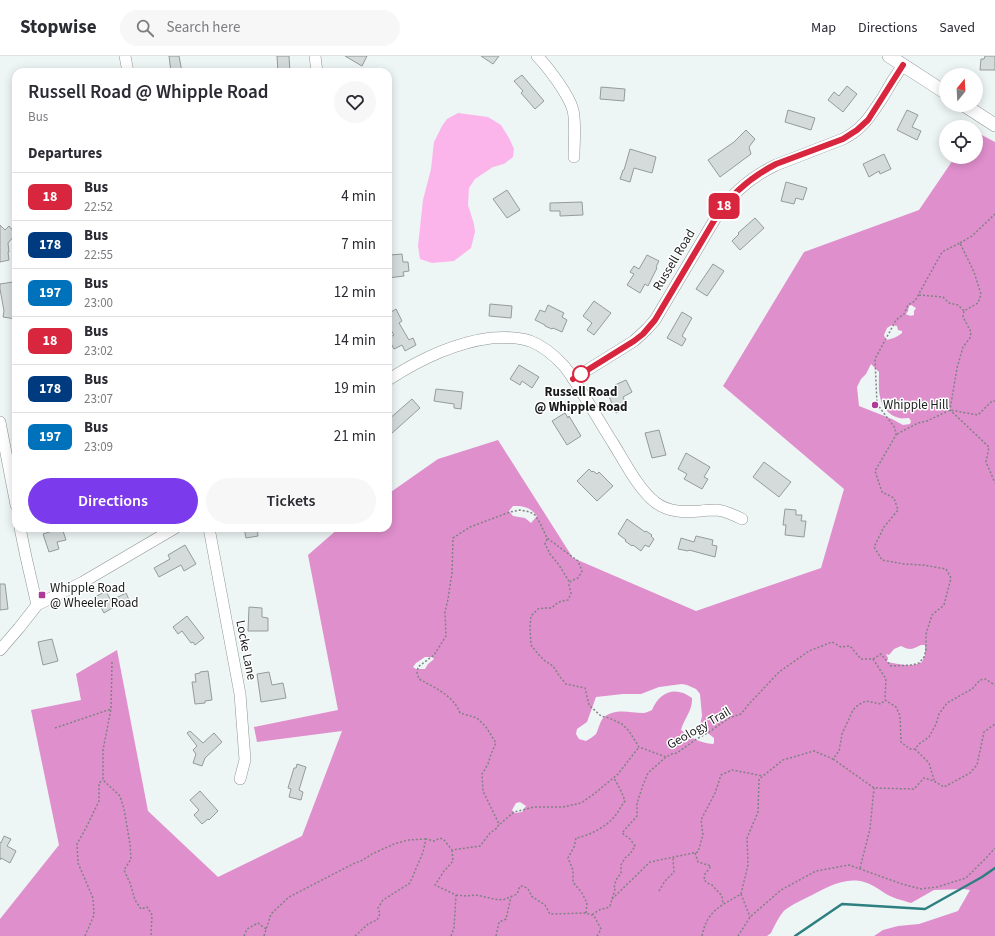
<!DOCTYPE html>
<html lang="en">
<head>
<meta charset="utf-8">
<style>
	body { margin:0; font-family:"Source Sans 3",sans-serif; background:#f7f7f7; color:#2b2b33; height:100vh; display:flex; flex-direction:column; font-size:15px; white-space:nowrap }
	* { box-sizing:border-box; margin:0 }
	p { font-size:13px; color:#7c7c81 }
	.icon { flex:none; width:22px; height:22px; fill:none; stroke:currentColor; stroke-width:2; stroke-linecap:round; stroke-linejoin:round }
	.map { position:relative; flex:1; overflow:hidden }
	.side { position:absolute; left:12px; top:12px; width:380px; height:464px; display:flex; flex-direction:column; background:#fff; border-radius:12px; box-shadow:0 2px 10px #0003 }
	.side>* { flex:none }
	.badge { padding:0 8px; border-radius:6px; font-size:14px; line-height:26px }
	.needle { width:26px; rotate:18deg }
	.tools { position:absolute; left:939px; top:12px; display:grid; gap:8px }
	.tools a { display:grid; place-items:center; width:44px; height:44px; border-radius:50%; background:#fff; box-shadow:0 2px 10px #0003; font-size:20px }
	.map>.badge { position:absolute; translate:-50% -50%; box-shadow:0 0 0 2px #fff }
	h2 { padding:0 16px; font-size:15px; line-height:36px }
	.round { display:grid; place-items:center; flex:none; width:42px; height:42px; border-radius:21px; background:#f7f7f7 }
	.headline { display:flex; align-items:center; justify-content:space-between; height:68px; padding:0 16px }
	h1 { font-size:19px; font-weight:600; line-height:30px }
	.primary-button { display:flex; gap:8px; margin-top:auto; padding:8px 16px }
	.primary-button a { flex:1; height:46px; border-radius:24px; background:#7c3aed; color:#fff; font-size:16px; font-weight:600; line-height:46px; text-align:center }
	.primary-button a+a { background:#f7f7f7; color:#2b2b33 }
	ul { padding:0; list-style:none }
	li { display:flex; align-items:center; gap:12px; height:48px; padding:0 16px; border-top:1px solid #e1e1e2 }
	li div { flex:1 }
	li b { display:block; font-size:15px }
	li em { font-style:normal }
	li .badge { min-width:44px; font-weight:700; text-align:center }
	header { display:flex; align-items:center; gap:24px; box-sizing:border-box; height:56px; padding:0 20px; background:#fff; border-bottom:1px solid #e1e1e2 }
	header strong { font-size:19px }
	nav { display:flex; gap:22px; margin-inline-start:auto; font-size:14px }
	.search { width:280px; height:36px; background:#f7f7f7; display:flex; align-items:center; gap:10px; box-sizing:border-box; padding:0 14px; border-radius:22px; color:#7c7c81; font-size:15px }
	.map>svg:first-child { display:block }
	.green { fill:#fbb5ea }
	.forest { fill:#e08fcd; fill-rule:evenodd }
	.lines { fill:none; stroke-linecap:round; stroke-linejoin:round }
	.stream { stroke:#2e7f7f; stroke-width:2.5 }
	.building { fill:#d4dbda; stroke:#959b9b }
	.minor-casing { stroke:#8f9595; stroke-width:12 }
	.tertiary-casing { stroke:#8f9595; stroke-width:14 }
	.path { stroke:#7e8282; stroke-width:1.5; stroke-dasharray:2 2; stroke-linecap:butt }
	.minor { stroke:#fff; stroke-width:11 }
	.tertiary { stroke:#fff; stroke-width:13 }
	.line-casing { stroke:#fff; stroke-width:9 }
	.line { stroke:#d7263d; stroke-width:6 }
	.stop-dot { fill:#fff; stroke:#d7263d; stroke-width:2 }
	.poi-dot { fill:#ac3c98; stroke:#fff; stroke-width:1.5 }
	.labels { text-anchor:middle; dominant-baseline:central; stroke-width:3; stroke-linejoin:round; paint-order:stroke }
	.street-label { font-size:13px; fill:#191b1b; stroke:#fff }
	.stop-label { font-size:13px; font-weight:bold; fill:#191b1b; stroke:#fff }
	.poi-label { font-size:13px; fill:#191b1b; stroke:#fff; text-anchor:start }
</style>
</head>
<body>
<header>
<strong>Stopwise</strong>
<div class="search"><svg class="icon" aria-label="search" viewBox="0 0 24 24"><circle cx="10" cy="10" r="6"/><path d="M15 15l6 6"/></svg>Search here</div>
<nav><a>Map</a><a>Directions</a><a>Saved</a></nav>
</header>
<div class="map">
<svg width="995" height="880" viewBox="0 0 995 880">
	<rect width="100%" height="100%" fill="#eef5f5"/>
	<!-- green -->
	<path class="green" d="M458,57L488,61L501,69L509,82L514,93L513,101L504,108L493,111L475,123L469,132L468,149L474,168L475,176L471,192L454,205L432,207L420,203L418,190L423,144L431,113L434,86L442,70L447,63Z"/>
	<!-- forest -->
	<path class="forest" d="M976,76L995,86V880H874L883,874L898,870L919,868L958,855L970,834L964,833L934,834L911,847C902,844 891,842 883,836C877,832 871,828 864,826C844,820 824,833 806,842C800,845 787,851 783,856C778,862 774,871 771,877L767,880H0V863L59,789L31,654L81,644L76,618L117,594L148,755L218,821L302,780L342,675L257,686L254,671L338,654L308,499L339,472H388V438L438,403L498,384L573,502L696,555L821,512L844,433L723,330L804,196L919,154L955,101H976ZM911,249L916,252L914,255V259C911,260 909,260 906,258L908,255L909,250ZM892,269L897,270L898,274L902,275V277C897,281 892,283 886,284L884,279L887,272ZM871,308L879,316C879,330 877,345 888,356C891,359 895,361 899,362C902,363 906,362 909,362L911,365L910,368L903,369L892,363L859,350L857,331L861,323L866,318ZM513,450C524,450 530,451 537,460L531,467L525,462L513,460L509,455ZM921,589H925V599L922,606C911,612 899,608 887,606L888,602L886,598L889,599L894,593L901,590C910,595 913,593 921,589ZM425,601H432L434,603L428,608L425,613H416L413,611L416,607ZM682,628L687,629L696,633L700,638L702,660L699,674L709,678L714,682V687L713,688C701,687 690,682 681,674C684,663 693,654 692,642C676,630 660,635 652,654C649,655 646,657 643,657C631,657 621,653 609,658C600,661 600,670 596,678C593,681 589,683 586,685L579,683L576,678L577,673L587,666L596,641L623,638H641L659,631ZM520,746L526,750L522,756L515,757L512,754L516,747Z"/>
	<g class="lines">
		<!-- stream -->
		<path class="stream" d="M795,880L842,848L925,853L982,821L995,812"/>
	</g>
	<!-- building -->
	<path class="building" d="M169,0H179L182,16H171Z
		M277,0H289L290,16H278Z
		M345,0H367L362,10Z
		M481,0H499L493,8Z
		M985,0H995V14H980L981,3H984Z
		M522,19L544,45L535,53L521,37L523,35L514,25Z
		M847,30L857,38L843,56L828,44L834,36L839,40Z
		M601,31L625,33L624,45L600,43Z
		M788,54L815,62L811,74L785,66Z
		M907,54L918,59L912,71L921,75L917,84L897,74Z
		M746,74L755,83L749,91L751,98L720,121L708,104L734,86Z
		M630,93L656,101L652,117L634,112L630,126L620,123L623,114H624Z
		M884,98L891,113L880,118L879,115L869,121L863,108Z
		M786,126L807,132L803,144L796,142L794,148L781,145Z
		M507,134L520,154L507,162L493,143Z
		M582,146L583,159L560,160V155H550V147Z
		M755,162L764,172L740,194L732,185L739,178L738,177Z
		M0,169L5,174L9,170L16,178L8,187L9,196H8L9,204L0,206Z
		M402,198L403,206H408L409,215L403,216L404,220L388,222V211H391L390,199Z
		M647,199L659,205L656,211L657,212L648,230L645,228L640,237L627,229L634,218L630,216L634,210L639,213Z
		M713,208L724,215L707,240L696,233Z
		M13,226L15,239L16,238V263L3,261L4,255L0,233V228Z
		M594,245L611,257L594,279L587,274L592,267L583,260Z
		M490,248L512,250L511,262L489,260Z
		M548,249L564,257L562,261L567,264L562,276L553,272L552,273L545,270V269L535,264L540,254L545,256Z
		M396,253L402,265L399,267L409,284L413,282L416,289L405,295L402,289L394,293L388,282L394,279L388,269V258Z
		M682,256L692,262L682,280L686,283L682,290L667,282Z
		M519,309L539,321L532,332L522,325L520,329L510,323Z
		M626,324L632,336L623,341L628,352L616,357L608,338L613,336L612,334L617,332L615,329Z
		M436,333L463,336L461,353L454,352V348L434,345Z
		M412,343L420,352L391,378L388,374V364Z
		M565,357L568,362L569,360L581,380L567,389L552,365Z
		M659,374L666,399L652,402L645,377Z
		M686,397L710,411L704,421L708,423L702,433L684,423L687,418L678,413Z
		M764,406L791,426L779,441L753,421Z
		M589,413L592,416L593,415L597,418L599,416L613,430L597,445L577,425Z
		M785,453L796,454V459H802L801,465H806L804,481L785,479L786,469H783Z
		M627,463L645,476L646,475L652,479L651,480L654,483L649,491L645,489L641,495L633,489L632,490L625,485L626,484L618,478Z
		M62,472L66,484L57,486L59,493L49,496L43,478Z
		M244,472H257L258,480L246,482Z
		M696,480L713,484L712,489L717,490L715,501L689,494L688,495L678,493L681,482L694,486Z
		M185,489L196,508L184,515L181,509L159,521L154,512L170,503L168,499Z
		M0,528H5L8,553L0,554Z
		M106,535L114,551L104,557L95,541Z
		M126,537L130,546L121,551L116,542Z
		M249,551L262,552V561L268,562V575H248Z
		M187,560L204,582L195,589L193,586L191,587L182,575L178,578L173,571Z
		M52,583L58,605L43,609L38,586Z
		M208,615L212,644L205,645V647L195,648L192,626H196L195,618L200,617V616Z
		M269,616L272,629L283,627L286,642L261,646L257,618Z
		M190,675L203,687L214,677L222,686L205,702L202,710L193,707L196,698L193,694L197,690L187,677Z
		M297,708L306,711L299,734L303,736L301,744L289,741L291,733L288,732L294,712H296Z
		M200,735L218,755L209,764L208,763L202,768L194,759L199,754L190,744Z
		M4,780L11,783L7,790L16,795L10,807L1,802L0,804V786L1,787Z"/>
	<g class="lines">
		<!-- minor casing -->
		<g class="minor-casing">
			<path id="minor" d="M125,0L128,16
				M315,0L317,16
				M537,0C548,11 569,39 573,54C576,67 574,87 574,101
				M573,323L634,285L647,273L655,264L718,158C733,136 753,120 776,109L843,83C863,73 871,59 883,41C889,30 896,19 903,9
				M388,324C420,303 453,287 491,282C504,281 518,281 530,285C543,290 555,300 564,310C573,321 580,334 588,346C596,359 604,373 613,387C624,405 639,434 655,446C669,457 685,456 701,455C706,454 712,454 717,454C726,455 734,459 742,463
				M0,366L16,449
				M20,472L26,501L37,549
				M209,472L240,638L245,704L240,723
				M0,594L19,572L37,549L83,526L175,472"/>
		</g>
		<!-- tertiary casing -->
		<g class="tertiary-casing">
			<path id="tertiary" d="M889,0L946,37
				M964,49L995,69"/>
		</g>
		<!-- path -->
		<path class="path" d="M960,187L972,180L995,158
			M919,239L943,241L949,247L958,249L964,255
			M897,378L918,367L927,365L950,354L978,359L991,346L995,345
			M547,483L545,488L550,498L559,509L570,527
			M873,603L886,623L885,643
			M112,606L111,653L103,694V724L120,740L124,753L130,788L131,803L124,814L130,827L135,844L141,853L147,851L152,859L151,880
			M55,672L111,653
			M915,693L929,707L934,724
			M833,703L874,732L914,733L924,722L934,725L944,731L970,717L977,709L984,676L995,668
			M500,768L514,756L534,751H563L581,747L594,738L618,718L639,691
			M695,797L698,806L711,810L705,818L704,824L709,828L712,829L722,840L723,848
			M860,812L870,773L874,732
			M659,835L665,825L674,816L673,802
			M741,838L750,861
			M456,839L466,840L476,839L494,843L503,844L517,838L520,830C526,830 530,834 531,840L545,849L550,858L586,857L592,859L593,858
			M612,843L650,806L698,796L703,779L701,764L715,737L721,719L732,714L763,720
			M586,857L587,847L582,837L573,826V814L568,802L574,791L576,782C588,780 606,771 614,761C618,757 621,750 625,745L622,737L614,722
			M85,880L94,859L93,842L78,807L77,788L86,772L99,745V727L103,724
			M244,880L247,873L258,867L266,873
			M264,880L271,858L289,841L355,807L363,804L372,798L394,788L408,784L426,783
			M355,880L368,868L377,864L380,858L378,852L383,844L410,827L423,796L426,783L434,785L440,782L444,784L452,794L480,790L490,777L497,772L499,768L483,735L482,718L488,708L491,698L496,687L486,671L477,662L460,657C453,639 435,632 419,623L417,617L418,611L434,599L446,580L445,556L448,543L452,517L453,482L470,471L510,456L520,454L530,456L535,459L540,467L547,482L578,505L582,515L578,522L571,525L569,529L571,537L568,544C561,545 557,546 552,552H544L538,553L531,560L530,570L531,589L538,598L545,605L553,610L560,621L566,628L585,632L589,649L601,660L609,662L622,668L629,675L639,691L666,701L672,698L677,697L695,684L709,676L729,662L741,658L749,648L779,616L809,595L832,586L841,591L850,590L861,603H873L881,598L891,610L912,609L919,607L924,601L926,594V578L932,559L944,549L951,522L946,513L923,509L904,508L882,504L874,491L884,471L898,454L894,442L882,436L875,415L896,379L895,372L877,348L875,303L896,264L904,258L908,249L915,245L942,196L960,187L974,216L981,238L978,247L964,255L963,261L971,276L970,282L963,291L957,312L950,354L989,391L986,406L995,427
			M451,880L454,872L456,839L435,829L444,815L453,805L452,793
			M496,880L499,866L506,863L511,841
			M597,880L601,873L593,858L601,853L607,852L610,850L615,833L614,832L616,824L621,817V809L625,802L630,798L635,790L630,783L622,777L637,760V747L643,729L648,717L666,701
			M702,880C707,854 721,850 741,838L748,809L747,782L758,756L759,723L783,704L797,700L814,695L833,703L839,695L842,678L853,654L858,649L866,645L881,648L885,644L896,651L900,660L901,686L910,693H915L919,688L929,681L936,668L939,658L947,647L972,633L980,624L985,623L995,629
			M738,880L750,861L781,834L816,815L849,809L902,828L921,833L937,831L966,822L986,802L995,792"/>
		<!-- minor -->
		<use href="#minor" class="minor"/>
		<!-- tertiary -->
		<use href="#tertiary" class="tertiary"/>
	</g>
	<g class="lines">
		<!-- line casing -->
		<g class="line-casing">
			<path id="line" d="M573,323L634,285L643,278L655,264L718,158C733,136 753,120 776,108L843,83L857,74L868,64L903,9"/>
		</g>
		<!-- line -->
		<use href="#line" class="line"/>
	</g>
	<!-- markers -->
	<circle class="stop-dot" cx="581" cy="318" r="8"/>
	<g class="poi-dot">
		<circle cx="875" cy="349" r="4"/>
		<rect x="38" y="535" width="8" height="8" rx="2"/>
	</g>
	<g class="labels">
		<!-- street labels -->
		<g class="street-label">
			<text transform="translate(674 204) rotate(-59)">Russell Road</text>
			<text transform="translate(246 594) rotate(79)">Locke Lane</text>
			<text transform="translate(699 672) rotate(-30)">Geology Trail</text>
		</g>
		<!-- stop labels -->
		<g class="stop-label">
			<text x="581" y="336">Russell Road<tspan x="581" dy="15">@ Whipple Road</tspan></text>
		</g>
		<!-- poi labels -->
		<g class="poi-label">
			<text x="883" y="349">Whipple Hill</text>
			<text x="50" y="532">Whipple Road<tspan x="50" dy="15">@ Wheeler Road</tspan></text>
		</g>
	</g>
</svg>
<div class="tools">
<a><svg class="needle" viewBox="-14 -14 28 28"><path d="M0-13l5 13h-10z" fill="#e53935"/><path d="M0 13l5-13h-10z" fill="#7c7c81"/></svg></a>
<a><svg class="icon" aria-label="locate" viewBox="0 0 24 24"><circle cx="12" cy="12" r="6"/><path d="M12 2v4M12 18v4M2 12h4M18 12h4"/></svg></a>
</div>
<b class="badge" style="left:724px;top:150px;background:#d7263d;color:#fff">18</b>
<section class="side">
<div class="headline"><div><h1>Russell Road @ Whipple Road</h1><p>Bus</p></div><a class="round"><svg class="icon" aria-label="heart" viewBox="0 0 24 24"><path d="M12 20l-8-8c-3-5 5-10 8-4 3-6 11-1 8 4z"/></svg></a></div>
<h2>Departures</h2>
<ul>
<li><span class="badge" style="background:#d7263d;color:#fff">18</span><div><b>Bus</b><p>22:52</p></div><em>4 min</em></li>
<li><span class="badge" style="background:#003b80;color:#fff">178</span><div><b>Bus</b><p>22:55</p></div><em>7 min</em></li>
<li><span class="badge" style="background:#0072bc;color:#fff">197</span><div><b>Bus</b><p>23:00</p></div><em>12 min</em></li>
<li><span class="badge" style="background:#d7263d;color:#fff">18</span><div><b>Bus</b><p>23:02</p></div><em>14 min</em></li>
<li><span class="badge" style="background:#003b80;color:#fff">178</span><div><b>Bus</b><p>23:07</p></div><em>19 min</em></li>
<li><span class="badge" style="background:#0072bc;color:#fff">197</span><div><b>Bus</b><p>23:09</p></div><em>21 min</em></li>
</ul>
<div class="primary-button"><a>Directions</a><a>Tickets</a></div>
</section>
</div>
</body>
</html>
